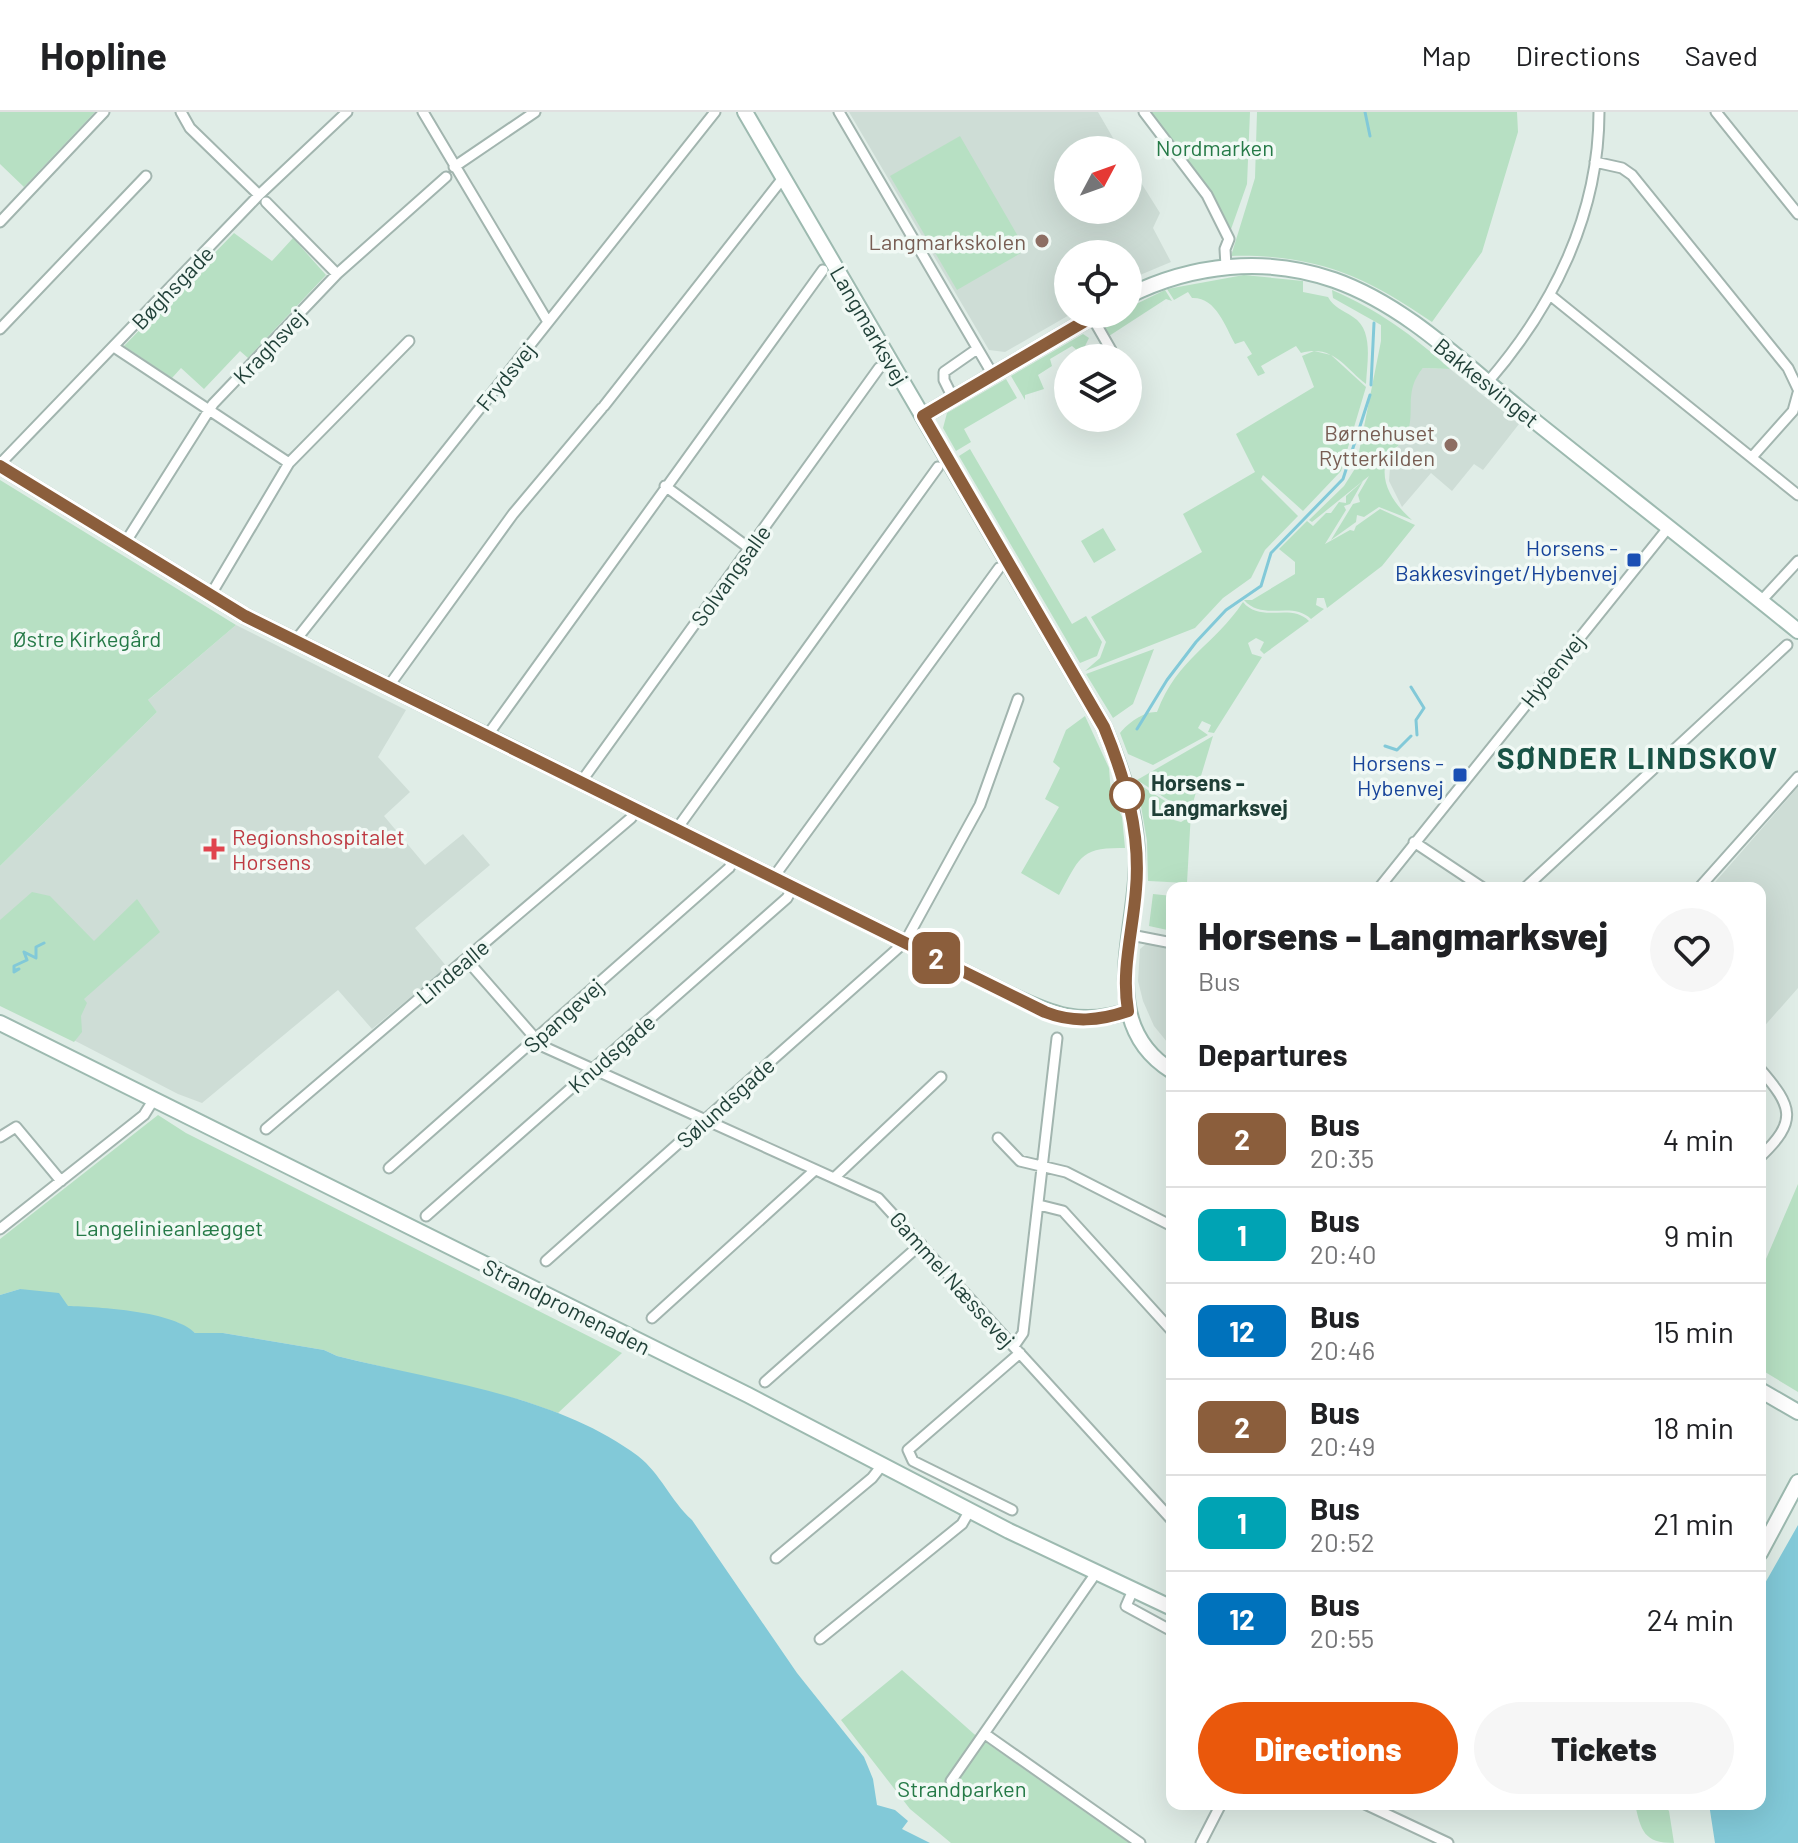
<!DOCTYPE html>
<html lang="en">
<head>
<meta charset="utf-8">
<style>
	body { margin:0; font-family:Barlow,sans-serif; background:#f6f6f6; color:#202124; height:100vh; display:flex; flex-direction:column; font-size:30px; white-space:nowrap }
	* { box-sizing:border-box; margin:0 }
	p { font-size:26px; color:#757577 }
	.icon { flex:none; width:44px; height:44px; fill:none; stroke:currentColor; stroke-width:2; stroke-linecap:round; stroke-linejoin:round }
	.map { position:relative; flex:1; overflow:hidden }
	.drawer { position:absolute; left:1166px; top:770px; width:600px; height:928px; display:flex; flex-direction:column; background:#fff; border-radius:16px; box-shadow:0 8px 32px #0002 }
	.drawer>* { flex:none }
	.badge { padding:0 16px; border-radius:12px; font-size:28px; line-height:52px }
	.needle { width:52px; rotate:49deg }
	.buttons { position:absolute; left:1054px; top:24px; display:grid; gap:16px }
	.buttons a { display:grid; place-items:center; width:88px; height:88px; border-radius:50%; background:#fff; box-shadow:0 8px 32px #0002; font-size:40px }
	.map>.badge { position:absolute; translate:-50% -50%; box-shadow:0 0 0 4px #fff }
	h2 { padding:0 32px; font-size:30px; line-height:72px }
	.round { display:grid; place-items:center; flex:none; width:84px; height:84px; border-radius:42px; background:#f6f6f6 }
	.headline { display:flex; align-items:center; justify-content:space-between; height:136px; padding:0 32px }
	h1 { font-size:38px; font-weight:800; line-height:60px }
	.button { display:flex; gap:16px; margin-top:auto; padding:16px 32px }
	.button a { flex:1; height:92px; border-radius:48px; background:#ea580c; color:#fff; font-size:32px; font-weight:800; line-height:92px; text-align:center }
	.button a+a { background:#f6f6f6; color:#202124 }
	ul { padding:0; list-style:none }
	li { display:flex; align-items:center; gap:24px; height:96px; padding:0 32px; border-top:2px solid #e0e0e0 }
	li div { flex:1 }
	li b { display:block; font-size:30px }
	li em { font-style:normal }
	li .badge { min-width:88px; font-weight:700; text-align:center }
	header { display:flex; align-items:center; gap:48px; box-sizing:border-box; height:112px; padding:0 40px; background:#fff; border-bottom:2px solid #e0e0e0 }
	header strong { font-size:38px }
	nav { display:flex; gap:44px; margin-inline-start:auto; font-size:28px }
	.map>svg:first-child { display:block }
	.built { fill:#ceddd6 }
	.green { fill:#b7e0c3 }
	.water { fill:#82c9d8 }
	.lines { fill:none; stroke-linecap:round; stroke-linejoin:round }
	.stream { stroke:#82c9d8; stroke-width:3 }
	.street-casing { stroke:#a2b5af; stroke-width:13 }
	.secondary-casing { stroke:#9dbab0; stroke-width:18 }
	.street { stroke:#fff; stroke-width:9 }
	.secondary { stroke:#fff; stroke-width:14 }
	.line-casing { stroke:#fff; stroke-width:18 }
	.line { stroke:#8b5e3c; stroke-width:12 }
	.education-dot { fill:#8d6e63; stroke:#f1f9f5; stroke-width:3 }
	.transit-dot { fill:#1a4fb4; stroke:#f1f9f5; stroke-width:3 }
	.stop-dot { fill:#fff; stroke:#8b5e3c; stroke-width:4 }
	.health-dot { fill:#e0444e; stroke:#f1f9f5; stroke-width:3 }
	.labels { text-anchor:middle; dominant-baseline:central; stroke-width:7; stroke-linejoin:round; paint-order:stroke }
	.park-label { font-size:22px; fill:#257a47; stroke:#f1f9f5 }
	.education-label { font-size:22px; fill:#785e54; stroke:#f1f9f5; text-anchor:end }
	.street-label { font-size:22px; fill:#1f3f37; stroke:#f1f9f5 }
	.transit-label { font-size:22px; fill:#164399; stroke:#f1f9f5; text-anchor:end }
	.stop-label { font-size:22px; font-weight:bold; fill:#1f3f37; stroke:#f1f9f5; text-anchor:start }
	.health-label { font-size:22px; fill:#be3a42; stroke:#f1f9f5; text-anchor:start }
	.district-label { font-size:30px; font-weight:bold; letter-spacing:2px; fill:#195346; stroke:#f1f9f5 }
</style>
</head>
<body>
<header>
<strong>Hopline</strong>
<nav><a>Map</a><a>Directions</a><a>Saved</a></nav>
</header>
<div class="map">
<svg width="1798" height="1731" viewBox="0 0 1798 1731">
	<rect width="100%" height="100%" fill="#e0ede7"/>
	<!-- built -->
	<path class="built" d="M849,0H1098L1120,38H1068V98H1128V50L1160,101L1153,116L1171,150L1128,168V142H1068L1071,202L1005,240L989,238Z
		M1423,256L1450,257L1519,312L1483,358L1474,352L1452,379L1431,361L1402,395L1389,369L1391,342L1407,324L1412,270Z
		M236,513L406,598L378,645L410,680L384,704L425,753L463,722L490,753L415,816L447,855L372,917L338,878L202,991L178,982L0,890V754L157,600L147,589Z
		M1798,675V876L1760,919V776H1710Z
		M1146,832L1172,837V936L1154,914L1143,889L1138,869L1140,837Z"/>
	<!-- green -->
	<path class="green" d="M0,0H95L24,75L0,52Z
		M1147,0H1250L1247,72L1230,120Z
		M1257,0H1517L1518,20L1482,140L1432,210C1364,163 1315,142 1231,144L1255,66Z
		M960,24L1026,138L957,178L890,64Z
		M234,121L272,149L293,126L326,163L248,246L240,239L204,277L181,256L172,266L124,234Z
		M1244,163L1303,169V180L1328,185C1334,196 1343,198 1353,205C1374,218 1367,250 1366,272C1344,255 1333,232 1301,241L1296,234L1261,254L1265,261L1258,264L1247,245L1252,242L1244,229L1235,232C1225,214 1216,185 1192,186L1188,180L1174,188L1167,177Z
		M1165,178L1172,189L1166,187L1109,224L1101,212L1117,202H1128V196Z
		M1332,178C1378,198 1413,223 1450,257L1423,256C1403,280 1416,297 1407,323C1404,332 1390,337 1387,347C1378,371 1396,394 1412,408L1379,395L1364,405L1357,403L1356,410L1331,428L1353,392L1360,390L1358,383L1369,364L1312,410L1309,408L1344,374L1356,355L1381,229V213L1333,186Z
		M1083,222L1089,226L1083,238L1086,246L1072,234L1050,247L1052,254L1038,263L1044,277L1025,283V288L1011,264Z
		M1314,239L1331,243L1366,275L1341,359L1303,399L1263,363L1261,367L1298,404L1265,438L1251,466L1223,486L1195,516L1085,559L1100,546L1106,530L1091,505L1202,440L1183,402L1255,360L1236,322L1314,275L1302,244Z
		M1006,267L1017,286L964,317L971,330L956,339L943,316L947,301Z
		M970,337L1072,512L1086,504L1102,530L1097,544L1080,551L959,344Z
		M0,368L236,513L148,588L157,600L0,754Z
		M1363,369L1350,392L1344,394L1346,398L1325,432L1350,418L1354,419L1356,414L1380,397L1415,413L1382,454L1327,496L1324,486H1317L1316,493L1324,497L1311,507C1292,488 1263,510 1244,488H1252L1295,462V450L1279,437L1307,409L1313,414L1326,401H1331L1339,390L1346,391V384Z
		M1103,416L1116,438L1094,451L1081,429Z
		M1243,490C1261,512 1291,490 1309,509L1264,542L1260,538L1264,530L1256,526L1248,531L1252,542L1262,545L1214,621L1208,620L1211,613L1202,609L1198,616L1208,623L1153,653L1128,642L1120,621C1128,611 1144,599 1157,600C1178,545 1214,534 1243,490Z
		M1154,537L1133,592L1113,606L1086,562Z
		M1085,604L1109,656L1111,682L1122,705L1125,736C1079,735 1080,746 1059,783L1021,761L1059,695L1045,687L1060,656L1053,650L1066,618Z
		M1213,624L1191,697L1179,695L1137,668Z
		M1137,671L1176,696L1174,708L1181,710L1186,707L1185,700H1191L1187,771L1148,769L1147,729Z
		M32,780L50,784L94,829L137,787L160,820L84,887L87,891L81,904L82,920L74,930L0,894V808Z
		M1153,782L1172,784V819L1149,814Z
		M158,1003L186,1021L622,1241L558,1301L521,1288L337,1244L324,1238L223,1221H195L179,1211L151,1204L67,1194L20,1177L0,1183V1127Z
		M1798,1072V1280L1760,1257V1161Z
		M902,1558L974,1622L1129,1731H951L910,1697L841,1608Z
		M1635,1692H1663L1669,1699L1674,1731C1644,1731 1641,1719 1635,1692Z"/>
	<!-- water -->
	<path class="water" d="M20,1177L59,1181L68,1194C99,1195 174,1199 195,1221H223L324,1238L337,1244C435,1269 555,1282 638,1344C661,1362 670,1388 692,1408L797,1561L864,1645L873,1667L877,1693L895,1698L908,1709L902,1717L930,1731H0V1183Z
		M1798,1413V1731H1715L1709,1692H1760V1480Z"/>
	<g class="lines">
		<!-- stream -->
		<path class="stream" d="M1365,0L1370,24
			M1371,273L1374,211
			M1411,575L1424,596L1416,608L1417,623
			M1137,617L1167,568L1196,530L1226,498L1261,474L1271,441L1343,367L1370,283
			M1385,634L1397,638L1411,624
			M16,858L19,857L14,860V854L27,848L24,840L36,846V835L44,831"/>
		<!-- street casing -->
		<g class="street-casing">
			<path id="street" d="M181,0L190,16L259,83
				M423,0L548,210
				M839,0L993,263
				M1144,0L1207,83L1229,127L1225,137L1226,154
				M1716,0L1798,102
				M1595,50L1622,56L1632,63L1788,256L1798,277
				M454,55L535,0
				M266,90L337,162
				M0,110L104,0
				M1550,183L1798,383
				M1092,205L1111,238
				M0,217L146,64
				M114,235L289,351
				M1487,271C1553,195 1599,103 1599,0
				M953,286L944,268V260L977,237
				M604,294L783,66
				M1752,345L1793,299L1798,281
				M0,352L259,83L347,0
				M665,374L749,436
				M125,431L213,292L337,162L446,65
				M210,484L289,351L409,229
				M1761,489L1798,449
				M295,529L715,0
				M388,575L513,402L602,296
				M487,624L823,158
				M581,670L879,256
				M676,718L938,355
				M1414,730L1483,776
				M773,766L999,456
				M1379,776L1668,416
				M1525,776L1787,533
				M1699,776L1798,665
				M1131,823L1172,831
				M466,847L542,934L878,1086L1172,1408
				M1760,957C1793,995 1798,1009 1760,1045
				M266,1017L631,706L636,698
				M0,1025L16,1015L61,1069
				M998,1026L1020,1049L1066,1060L1172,1114
				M389,1056L729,756L734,747
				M834,1066L941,965
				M1039,1093L1063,1099L1172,1219
				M426,1104L787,786L793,775
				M0,1117L144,1003L154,987
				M546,1149L905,830L980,693L1018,587
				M652,1206L815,1058
				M1014,1234L1023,1221L1057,926
				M765,1270L921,1132
				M1012,1398L913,1349L908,1338L1020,1241
				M776,1446L872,1366L883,1352
				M1133,1478L1126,1494L1172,1519
				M820,1527L962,1412L970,1398
				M985,1622L1140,1731
				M951,1669L1096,1461
				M1365,1692L1448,1731
				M1201,1731L1221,1692"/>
		</g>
		<!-- secondary casing -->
		<g class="secondary-casing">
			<path id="secondary" d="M745,0L1104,615C1121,655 1136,700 1137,744C1139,816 1094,911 1172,959
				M1128,184C1192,152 1266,144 1334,168C1408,194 1467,255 1527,303C1617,375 1708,446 1798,519
				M923,304L1097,202
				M0,354L245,504L1009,882C1050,902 1082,915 1128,899
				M0,911L748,1283L1009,1419L1172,1496
				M1760,1278L1798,1300
				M1760,1441L1798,1370"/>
		</g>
		<!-- street -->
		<use href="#street" class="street"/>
		<!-- secondary -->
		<use href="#secondary" class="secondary"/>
	</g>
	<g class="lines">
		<!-- line casing -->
		<g class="line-casing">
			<path id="line" d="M0,354L245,504L1045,900C1073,911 1099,909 1128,899C1121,857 1133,819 1136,777C1141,721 1125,666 1104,615L923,304L1097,202"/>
		</g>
		<!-- line -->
		<use href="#line" class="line"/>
	</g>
	<!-- markers -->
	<g class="education-dot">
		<circle cx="1042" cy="129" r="8"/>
		<circle cx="1451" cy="333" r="8"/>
	</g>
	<g class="transit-dot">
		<rect x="1626" y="440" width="16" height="16" rx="4"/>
		<rect x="1452" y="655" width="16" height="16" rx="4"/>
	</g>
	<circle class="stop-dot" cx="1127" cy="683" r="16"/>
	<path class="health-dot" d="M210 725h8v8h8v8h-8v8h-8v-8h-8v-8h8z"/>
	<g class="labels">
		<!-- park labels -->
		<g class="park-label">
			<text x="1215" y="35">Nordmarken</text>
			<text x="87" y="526">Østre Kirkegård</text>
			<text x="169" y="1115">Langelinieanlægget</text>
			<text x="962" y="1676">Strandparken</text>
		</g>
		<!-- education labels -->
		<g class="education-label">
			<text x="1026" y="129">Langmarkskolen</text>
			<text x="1435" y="320">Børnehuset<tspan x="1435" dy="25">Rytterkilden</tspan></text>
		</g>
		<!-- street labels -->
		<g class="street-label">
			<text transform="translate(172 175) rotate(-46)">Bøghsgade</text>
			<text transform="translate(870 213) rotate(60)">Langmarksvej</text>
			<text transform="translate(269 234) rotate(-46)">Kraghsvej</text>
			<text transform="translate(505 264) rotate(-51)">Frydsvej</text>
			<text transform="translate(1487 270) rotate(39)">Bakkesvinget</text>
			<text transform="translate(730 463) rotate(-54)">Solvangsalle</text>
			<text transform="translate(1552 558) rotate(-51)">Hybenvej</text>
			<text transform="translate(452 859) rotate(-40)">Lindealle</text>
			<text transform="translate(563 903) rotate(-42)">Spangevej</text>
			<text transform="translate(611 941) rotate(-41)">Knudsgade</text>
			<text transform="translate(725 990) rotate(-42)">Sølundsgade</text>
			<text transform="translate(953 1167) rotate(48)">Gammel Næssevej</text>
			<text transform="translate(567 1194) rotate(27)">Strandpromenaden</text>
		</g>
		<!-- transit labels -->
		<g class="transit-label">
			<text x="1618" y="435">Horsens -<tspan x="1618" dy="25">Bakkesvinget/Hybenvej</tspan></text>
			<text x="1444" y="650">Horsens -<tspan x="1444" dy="25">Hybenvej</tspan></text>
		</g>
		<!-- stop labels -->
		<g class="stop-label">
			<text x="1151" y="670">Horsens -<tspan x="1151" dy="25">Langmarksvej</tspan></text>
		</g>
		<!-- health labels -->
		<g class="health-label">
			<text x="232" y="724">Regionshospitalet<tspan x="232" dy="25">Horsens</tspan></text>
		</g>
		<!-- district labels -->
		<g class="district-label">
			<text x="1638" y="645">SØNDER LINDSKOV</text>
		</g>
	</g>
</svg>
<div class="buttons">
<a><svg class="needle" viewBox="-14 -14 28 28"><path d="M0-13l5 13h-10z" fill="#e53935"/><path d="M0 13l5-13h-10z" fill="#757577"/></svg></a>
<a><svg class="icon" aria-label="locate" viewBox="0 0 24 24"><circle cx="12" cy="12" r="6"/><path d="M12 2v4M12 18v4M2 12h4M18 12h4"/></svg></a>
<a><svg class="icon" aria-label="layers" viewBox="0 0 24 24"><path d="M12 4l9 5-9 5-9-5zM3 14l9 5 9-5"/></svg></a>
</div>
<b class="badge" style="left:936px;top:846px;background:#8b5e3c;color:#fff">2</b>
<section class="drawer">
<div class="headline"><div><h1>Horsens - Langmarksvej</h1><p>Bus</p></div><a class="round"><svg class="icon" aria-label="heart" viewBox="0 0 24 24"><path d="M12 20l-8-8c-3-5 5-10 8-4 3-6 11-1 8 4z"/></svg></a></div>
<h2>Departures</h2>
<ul>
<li><span class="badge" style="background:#8b5e3c;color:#fff">2</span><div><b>Bus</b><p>20:35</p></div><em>4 min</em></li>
<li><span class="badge" style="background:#00a3b4;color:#fff">1</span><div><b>Bus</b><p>20:40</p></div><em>9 min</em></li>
<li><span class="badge" style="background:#0072bc;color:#fff">12</span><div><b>Bus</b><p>20:46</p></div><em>15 min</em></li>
<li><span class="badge" style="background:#8b5e3c;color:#fff">2</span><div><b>Bus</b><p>20:49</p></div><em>18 min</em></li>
<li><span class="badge" style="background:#00a3b4;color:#fff">1</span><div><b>Bus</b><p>20:52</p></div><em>21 min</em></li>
<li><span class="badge" style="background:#0072bc;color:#fff">12</span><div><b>Bus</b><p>20:55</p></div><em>24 min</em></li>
</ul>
<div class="button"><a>Directions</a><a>Tickets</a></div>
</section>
</div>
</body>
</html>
